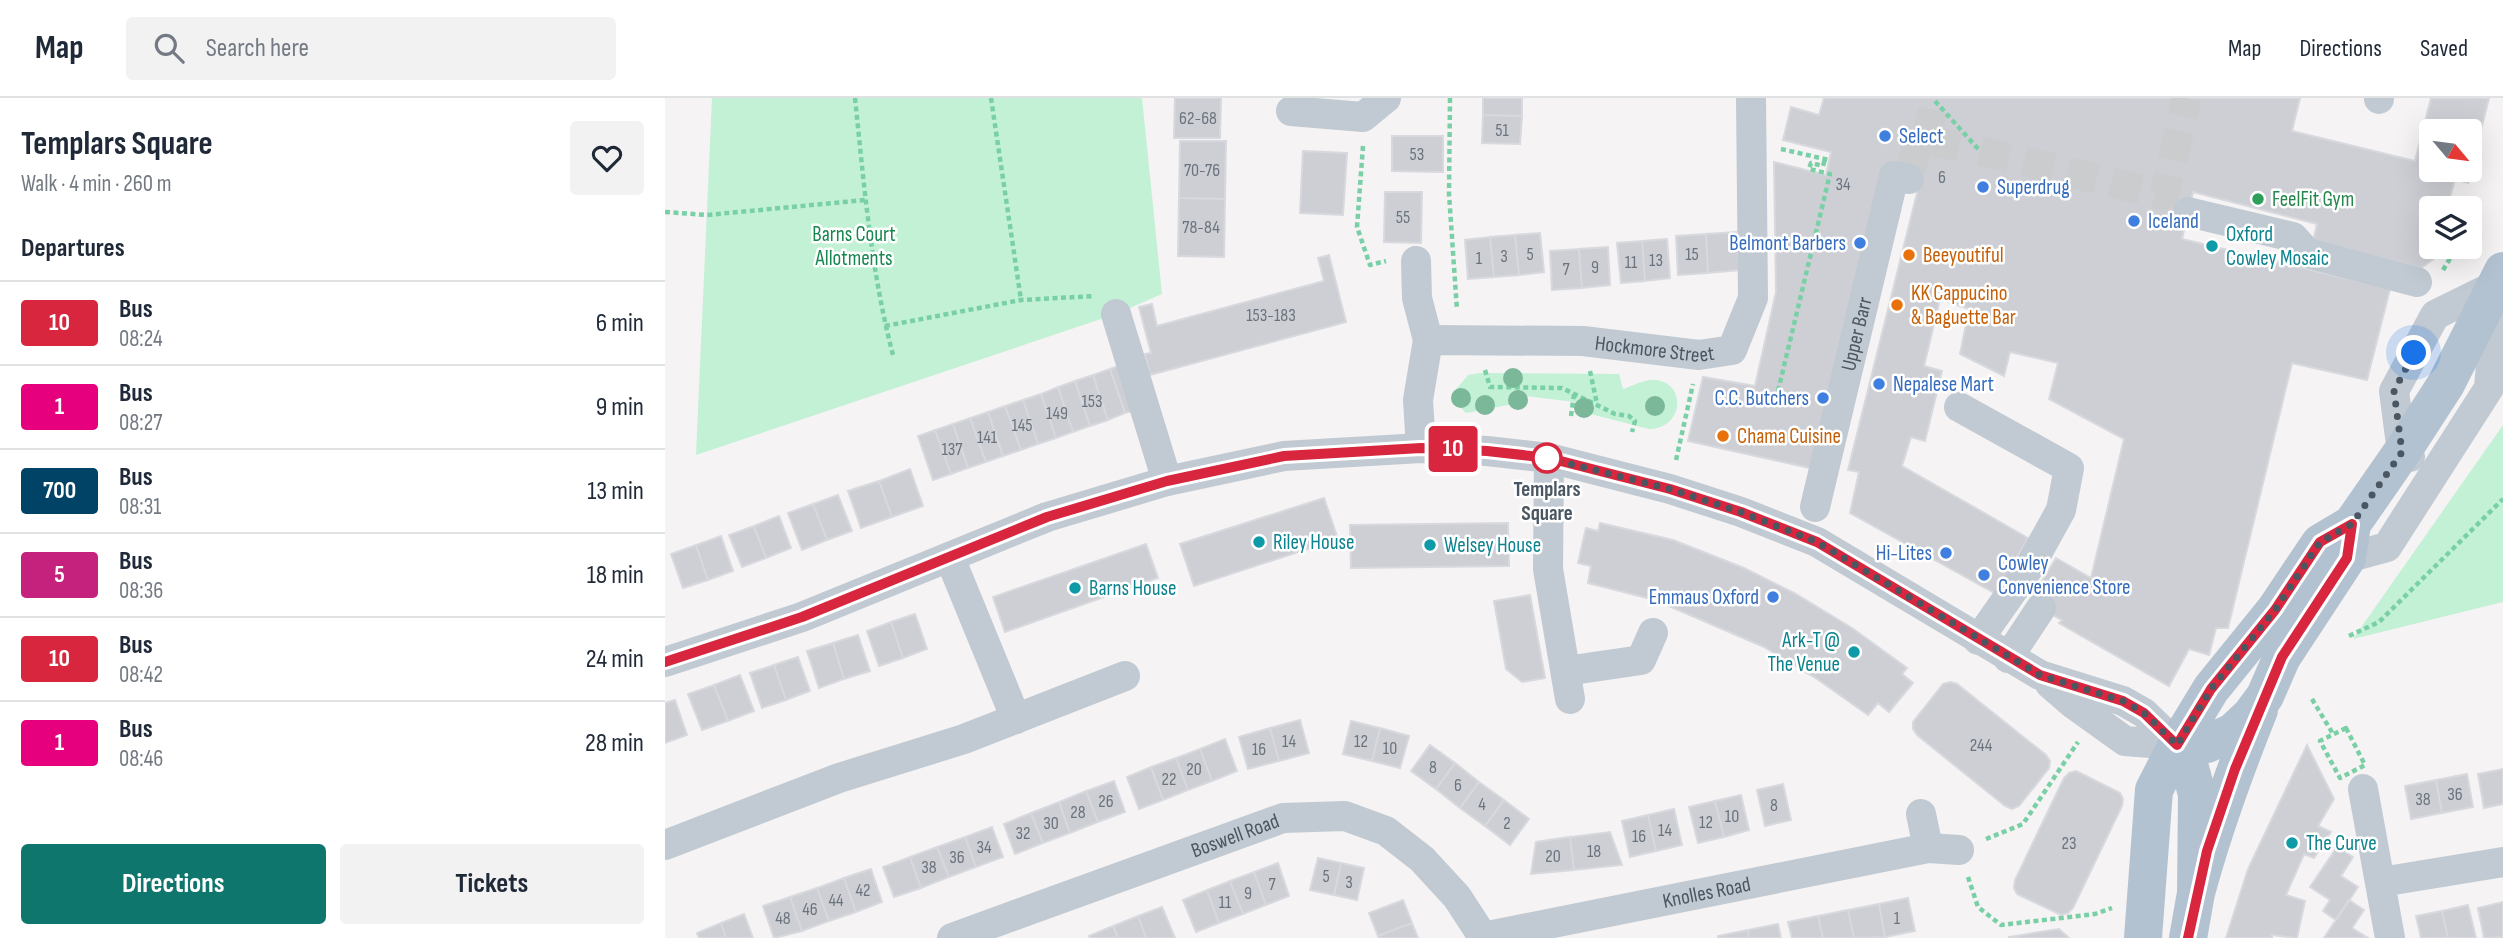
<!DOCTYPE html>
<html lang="en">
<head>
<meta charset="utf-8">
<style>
	body { margin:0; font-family:"Sofia Sans Condensed",sans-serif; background:#f2f2f3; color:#1f2937; height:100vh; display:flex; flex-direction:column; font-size:26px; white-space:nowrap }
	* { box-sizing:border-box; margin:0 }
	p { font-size:23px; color:#747a83 }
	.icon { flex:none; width:38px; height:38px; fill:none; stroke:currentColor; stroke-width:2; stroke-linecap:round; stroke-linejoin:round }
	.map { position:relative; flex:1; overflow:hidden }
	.drawer { display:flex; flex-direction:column; background:#fff; width:665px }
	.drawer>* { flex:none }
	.badge { padding:0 14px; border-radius:5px; font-size:24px; line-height:46px }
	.needle { width:46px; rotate:119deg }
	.buttons { position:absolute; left:1754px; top:21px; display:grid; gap:14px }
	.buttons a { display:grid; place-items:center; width:63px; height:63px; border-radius:7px; background:#fff; box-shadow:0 7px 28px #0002; font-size:35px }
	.you { position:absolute; width:35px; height:35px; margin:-18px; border:5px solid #fff; border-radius:50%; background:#1a73e8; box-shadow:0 0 0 10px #1a73e833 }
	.map>.badge { position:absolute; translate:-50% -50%; box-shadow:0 0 0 4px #fff }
	h2 { padding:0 21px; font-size:26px; line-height:63px }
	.round { display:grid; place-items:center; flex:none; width:74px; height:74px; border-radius:7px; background:#f2f2f3 }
	.headline { display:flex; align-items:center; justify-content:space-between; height:119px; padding:0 21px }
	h1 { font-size:33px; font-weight:700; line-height:52px }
	.cta { display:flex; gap:14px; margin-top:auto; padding:14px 21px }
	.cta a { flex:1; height:80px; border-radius:7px; background:#0f766e; color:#fff; font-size:28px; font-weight:700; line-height:80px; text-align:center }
	.cta a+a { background:#f2f2f3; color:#1f2937 }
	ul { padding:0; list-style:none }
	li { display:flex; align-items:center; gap:21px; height:84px; padding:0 21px; border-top:2px solid #e0e1e3 }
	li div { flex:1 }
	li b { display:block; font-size:26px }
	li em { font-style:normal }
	li .badge { min-width:77px; font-weight:700; text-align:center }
	header { display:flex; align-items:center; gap:42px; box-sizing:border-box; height:98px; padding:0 35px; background:#fff; border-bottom:2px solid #e0e1e3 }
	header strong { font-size:33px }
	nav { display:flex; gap:38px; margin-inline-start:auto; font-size:24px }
	.search { width:490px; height:63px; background:#f2f2f3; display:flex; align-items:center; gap:18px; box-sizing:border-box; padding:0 24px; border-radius:7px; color:#747a83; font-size:26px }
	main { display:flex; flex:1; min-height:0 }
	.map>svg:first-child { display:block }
	.green { fill:#c3f1d5 }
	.building { fill:#cdcfd5; stroke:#d7d9de; stroke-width:2; fill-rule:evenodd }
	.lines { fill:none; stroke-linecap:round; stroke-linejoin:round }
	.minor-tunnel { stroke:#caccce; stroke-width:30; stroke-dasharray:30 15; stroke-linecap:butt }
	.path { stroke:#7ad0a6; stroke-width:4.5; stroke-dasharray:5 3.5; stroke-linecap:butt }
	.minor { stroke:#c1cad2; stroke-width:30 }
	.major { stroke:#b3c2d1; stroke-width:38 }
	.tree { fill:#7bb799 }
	.line-casing { stroke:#fff; stroke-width:16 }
	.line { stroke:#d7263d; stroke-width:10 }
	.walk { stroke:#4a5661; stroke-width:7; stroke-dasharray:0 12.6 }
	.shop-dot { fill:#3f7fe0; stroke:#fff; stroke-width:2.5 }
	.leisure-dot { fill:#2e9e5b; stroke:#fff; stroke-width:2.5 }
	.culture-dot { fill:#0f9aa8; stroke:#fff; stroke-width:2.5 }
	.food-dot { fill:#e8710a; stroke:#fff; stroke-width:2.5 }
	.stop-dot { fill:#fff; stroke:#d7263d; stroke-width:3.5 }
	.labels { text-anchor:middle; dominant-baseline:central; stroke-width:5; stroke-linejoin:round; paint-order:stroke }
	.number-label { font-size:18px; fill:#6b747e }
	.shop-label { font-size:21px; fill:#366cbe; stroke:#fff; text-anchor:start }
	.leisure-label { font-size:21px; fill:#27864d; stroke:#fff; text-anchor:start }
	.park-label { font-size:21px; fill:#17864f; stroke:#fff }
	.culture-label { font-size:21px; fill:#0d838f; stroke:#fff; text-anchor:start }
	.food-label { font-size:21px; fill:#c56008; stroke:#fff; text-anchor:start }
	.street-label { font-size:21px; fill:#4a5661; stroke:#fff }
	.stop-label { font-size:21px; font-weight:bold; fill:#4a5661; stroke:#fff }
</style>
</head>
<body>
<header>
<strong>Map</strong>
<div class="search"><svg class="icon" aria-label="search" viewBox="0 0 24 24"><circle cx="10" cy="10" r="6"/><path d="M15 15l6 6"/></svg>Search here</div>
<nav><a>Map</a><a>Directions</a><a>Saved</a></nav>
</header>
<main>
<section class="drawer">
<div class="headline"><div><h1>Templars Square</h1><p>Walk · 4 min · 260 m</p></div><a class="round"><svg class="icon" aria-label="heart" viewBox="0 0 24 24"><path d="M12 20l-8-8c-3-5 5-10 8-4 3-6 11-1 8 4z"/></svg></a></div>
<h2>Departures</h2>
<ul>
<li><span class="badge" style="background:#d7263d;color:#fff">10</span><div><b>Bus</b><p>08:24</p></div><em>6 min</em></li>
<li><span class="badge" style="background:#e6007e;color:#fff">1</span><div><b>Bus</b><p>08:27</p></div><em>9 min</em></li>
<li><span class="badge" style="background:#004366;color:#fff">700</span><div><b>Bus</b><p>08:31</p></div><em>13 min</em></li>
<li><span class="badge" style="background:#c4227d;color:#fff">5</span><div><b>Bus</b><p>08:36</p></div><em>18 min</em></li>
<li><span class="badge" style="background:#d7263d;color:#fff">10</span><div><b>Bus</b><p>08:42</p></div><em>24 min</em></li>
<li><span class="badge" style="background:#e6007e;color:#fff">1</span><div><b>Bus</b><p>08:46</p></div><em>28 min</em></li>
</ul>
<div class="cta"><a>Directions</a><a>Tickets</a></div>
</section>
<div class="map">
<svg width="1838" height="840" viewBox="0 0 1838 840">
	<rect width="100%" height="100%" fill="#f5f3f3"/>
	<!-- green -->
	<path class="green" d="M47,0H477L497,196L451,216L31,357Z
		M815,275L954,276L958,291C967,288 979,281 990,282C1023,285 1018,331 984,331L910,312V304L861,298L859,304L801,315L791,305L788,295L803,277Z
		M1838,327V504L1688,541Z"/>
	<!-- building -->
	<path class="building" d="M510,0H556L555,40H509Z
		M818,0H857V18L818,17Z
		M1159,0H1635L1627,33L1750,63L1766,0H1824L1803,85L1790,81L1782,110H1766V149H1772L1769,161L1756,170L1648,143L1652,126L1528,94L1517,141L1725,191L1702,282L1627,265L1563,530H1551L1544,557L1524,551L1504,588L1394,525L1397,522L1364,504L1391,460L1426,480L1459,341L1384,301L1393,265L1345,254L1339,278L1295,256L1304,211L1275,201L1259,268L1277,273L1260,343L1246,339L1237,368L1363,440L1331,496L1185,415L1194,374L1183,372L1257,75L1221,67L1145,370L1023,343L1038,279L1090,288L1111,194L1109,64L1161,77L1166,54L1118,42L1126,9L1154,17ZM1766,33H1804V72H1766Z
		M818,17L857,18L855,46L817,45Z
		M727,38H778V74L727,73Z
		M515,43H561L560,101L514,100Z
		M638,53L682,55L678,117L635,115Z
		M720,94H757L756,145L719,144Z
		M514,100L560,101L559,159L513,158Z
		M1071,134L1074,172L1043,175L1041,136Z
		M875,135L879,174L854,177L850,137Z
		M1041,136L1043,175L1013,177L1011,138Z
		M850,137L854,177L829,179L825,139Z
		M825,139L829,179L803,181L800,142Z
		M1002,141L1005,180L980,183L977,143Z
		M977,143L980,183L956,185L952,145Z
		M943,149L945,187L917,190L914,151Z
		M914,151L917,190L887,192L885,153Z
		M664,157L681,224L485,277L480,256L486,255L474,209L487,206L492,228L659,183L653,160Z
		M462,265L477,310L460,315L445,271Z
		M445,271L460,315L443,322L428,277Z
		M428,277L443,322L425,328L410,283Z
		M410,283L425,328L408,334L393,289Z
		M393,289L408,334L391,340L376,296Z
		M376,296L391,340L373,346L358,302Z
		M358,302L373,346L356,352L340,308Z
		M340,308L356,352L338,358L323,314Z
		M323,314L338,358L321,364L305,320Z
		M305,320L321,364L303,370L288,326Z
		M288,326L303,370L286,376L270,332Z
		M270,332L286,376L268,382L253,338Z
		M245,371L258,408L227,419L214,383Z
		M214,383L227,419L196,430L183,393Z
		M173,397L187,433L162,442L148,406Z
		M659,400L673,441L529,488L515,446Z
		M148,406L162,442L137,452L123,415Z
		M114,418L126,450L101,460L89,428Z
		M843,425L844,468L686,470L685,427Z
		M935,425L1008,442L1079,470L1129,495L1187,530L1242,570L1237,576L1248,585L1224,614L1213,605L1203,617L1152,581L1099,549L990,502L923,485L926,468L913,465L921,430L933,433Z
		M89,428L101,460L77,469L64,437Z
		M56,438L68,473L43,482L31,447Z
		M481,446L493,480L340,534L328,499Z
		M31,447L43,482L18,490L6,456Z
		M865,497L880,580L857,584L841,571L829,503Z
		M250,516L262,551L238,560L226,524Z
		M226,524L238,560L214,568L202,533Z
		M193,537L205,573L179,581L168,545Z
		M168,545L179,581L154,590L142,553Z
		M133,559L145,593L121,602L109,567Z
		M109,567L121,602L97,610L85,575Z
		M75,577L89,613L63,623L49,587Z
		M1285,584L1292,586L1381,657L1385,663L1384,670L1354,708L1347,711L1340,708L1252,637L1248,631V624L1278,586Z
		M49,587L63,623L37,632L23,596Z
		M10,602L22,637L0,645V605Z
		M635,622L644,655L614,663L605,630Z
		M686,623L715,630L707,663L678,656Z
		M605,630L614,663L583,671L574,639Z
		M715,630L744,638L735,670L707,663Z
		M560,641L572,673L547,683L535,651Z
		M765,647L790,665L771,691L746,673Z
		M1642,647L1669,701L1653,728L1666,734L1649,760L1639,756L1621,797L1640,803L1632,840L1607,837V840H1561L1583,771Z
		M535,651L547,683L523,692L511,660Z
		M511,660L523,692L498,702L486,669Z
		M790,665L814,684L795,710L771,691Z
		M486,669L498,702L474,711L462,679Z
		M1838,671V706L1819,710L1813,676Z
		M1411,673L1455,695L1458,701L1457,708L1408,810L1403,815L1396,817L1352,796L1349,790L1350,782L1399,680L1404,675Z
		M1802,676L1808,709L1777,715L1771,682Z
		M1771,682L1777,715L1746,721L1740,688Z
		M449,683L460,714L433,724L421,693Z
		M814,684L839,702L820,728L795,710Z
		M1118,686L1126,722L1100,728L1092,692Z
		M421,693L433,724L405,735L394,704Z
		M1076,697L1084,732L1059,739L1050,703Z
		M839,702L864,721L845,747L820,728Z
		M1050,703L1059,739L1033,745L1024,709Z
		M394,704L405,735L378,745L366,715Z
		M1009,711L1017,747L991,753L983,717Z
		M366,715L378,745L350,756L339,726Z
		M983,717L991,753L965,759L957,723Z
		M327,729L338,759L311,769L300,739Z
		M945,734L957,767L909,772L905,739Z
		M300,739L311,769L284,779L272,749Z
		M905,739L909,772L866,776L871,744Z
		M272,749L284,779L256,790L245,759Z
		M1672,749L1688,759L1676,778L1693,789L1671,822L1658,813L1665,802L1645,789Z
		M245,759L256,790L229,799L218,769Z
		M653,760L676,765L669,797L645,792Z
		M613,765L624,798L601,807L589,774Z
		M676,765L699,770L692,802L669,797Z
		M206,771L217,804L191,814L179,780Z
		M589,774L601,807L578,816L565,783Z
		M179,780L191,814L164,823L152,790Z
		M565,783L578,816L554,825L542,792Z
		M152,790L164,823L137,833L125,799Z
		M542,792L554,825L531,834L518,802Z
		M125,799L137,833L109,840L98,808Z
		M1243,800L1250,833L1220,839L1214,806Z
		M738,802L747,825L713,838L704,815Z
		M1684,802L1699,812L1687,830L1703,840H1659Z
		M1838,804V839L1819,840L1813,810Z
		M1214,806L1220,839L1189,840L1183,812Z
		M1803,807L1811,840H1783L1777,813Z
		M497,809L510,840H481L473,818Z
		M1183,812L1189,840H1158L1153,818Z
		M1777,813L1783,840H1756L1751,818Z
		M79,816L88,840H61L56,825Z
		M473,818L481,840H453L448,828Z
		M1153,818L1158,840H1127L1123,824Z
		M56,825L61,840H34L32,835Z
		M747,825L753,840H714L713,838Z
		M1113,826L1116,840H1084L1083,832Z
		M448,828L453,840H425L424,838Z
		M1394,831L1404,840H1344V839Z
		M1083,832L1084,840H1053V838Z"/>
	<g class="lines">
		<!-- minor-tunnel -->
		<path class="minor-tunnel" d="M1261,41L1271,0
			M1315,53L1499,97L1522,0
			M1246,72L1254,39L1300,50"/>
		<!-- path -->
		<path class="path" d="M190,0C199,86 206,174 228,257
			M326,0L356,202
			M785,0L784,96L792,212
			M1270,3L1315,53
			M698,48L692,129L705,167L721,163
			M1116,51L1164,62
			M0,114L42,117L200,102
			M1778,172L1792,149
			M220,228L356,202L430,198
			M820,272L825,289L897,290L950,316L964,318L970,323L967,334
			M925,273L932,306
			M1113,293L1165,76L1144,71L1146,65L1158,68L1160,61
			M906,318L909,296
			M1011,362L1028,286
			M1684,538L1714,524L1838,401
			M1647,601L1668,636
			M1681,630L1700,667L1675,680L1655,643Z
			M1321,741L1358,726L1413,644
			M1303,779L1313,809L1336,827L1430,816L1447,810"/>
		<!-- minor -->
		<g class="minor">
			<path d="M1714,1V0"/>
			<path d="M626,13L698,19L721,0"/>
			<path d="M1523,114L1628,139L1642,155L1752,184"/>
			<path d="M751,163L752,200L763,242"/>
			<path d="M451,216L502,383"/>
			<path d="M1294,309L1404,370L1396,412L1365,468L1313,542"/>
			<path id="s1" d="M756,350L753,302L763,242L918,243L1034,257L1067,252L1088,200L1086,0"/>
			<path d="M1745,359L1737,354L1729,293L1770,217L1833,186"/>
			<path d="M884,360L883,471L905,601"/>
			<path id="s2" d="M1150,409L1229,78L1244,81"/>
			<path d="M285,460L351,621"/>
			<path d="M1682,460L1722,449L1824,290L1832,193"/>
			<path d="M1343,560L1376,510"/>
			<path d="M0,564L137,519L382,419L502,383L619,358L756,350L822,353L884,360L1005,391L1076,414L1152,444L1375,577L1458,603L1479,615L1512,647"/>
			<path d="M901,573L976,562L988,535"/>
			<path d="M1385,586L1407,605L1460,643L1512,647"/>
			<path d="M1698,691L1725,840"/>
			<path d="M1256,716L1263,750"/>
			<path d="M0,747L174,680L299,641L460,578"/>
			<path d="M1716,784L1838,764"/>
			<path id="s3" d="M818,839L1263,750L1294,752"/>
			<path id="s4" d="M287,840L618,720L680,718L721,733L757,761L792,799L818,839"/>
		</g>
		<!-- major -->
		<path class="major" d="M1512,647L1542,646L1568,634L1586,617L1600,598L1617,559L1682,460L1687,426
			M1512,647L1525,670L1532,696L1531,795L1523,840
			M1531,795C1548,732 1570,672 1594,612
			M1478,840L1489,692L1512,647L1546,591L1610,512L1655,445L1687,426L1737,354L1781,286L1838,173"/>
	</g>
	<!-- trees -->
	<g class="tree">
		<circle cx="848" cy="280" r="10"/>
		<circle cx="796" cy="300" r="10"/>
		<circle cx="853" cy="302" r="10"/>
		<circle cx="820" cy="307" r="10"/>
		<circle cx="990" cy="308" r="10"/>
		<circle cx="919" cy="310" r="10"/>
	</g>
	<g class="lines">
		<!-- line casing -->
		<g class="line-casing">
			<path id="line" d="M0,564L137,519L382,419L502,383L619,358L756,350L822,353L884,360L1005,391L1076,414L1152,444L1375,577L1458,603L1479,615L1512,647L1546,591L1610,512L1655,444L1687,426L1682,460L1617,559L1570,671L1542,753L1523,840"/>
		</g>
		<!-- line -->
		<use href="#line" class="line"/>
		<!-- walk -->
		<path class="walk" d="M882,360L1005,391L1076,414L1152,444L1375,577L1458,603L1479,615L1512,647L1546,591L1610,512L1655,444L1687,426L1737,354L1729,293L1749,255"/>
	</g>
	<!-- markers -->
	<g class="shop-dot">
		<circle cx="1220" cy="38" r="7"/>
		<circle cx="1318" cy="89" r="7"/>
		<circle cx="1469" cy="123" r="7"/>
		<circle cx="1195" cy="145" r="7"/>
		<circle cx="1214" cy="286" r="7"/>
		<circle cx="1158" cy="300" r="7"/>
		<circle cx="1281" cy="455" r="7"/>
		<circle cx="1319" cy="477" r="7"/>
		<circle cx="1108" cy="499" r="7"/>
	</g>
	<circle class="leisure-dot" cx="1593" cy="101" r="7"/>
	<g class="culture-dot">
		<circle cx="1547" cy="148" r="7"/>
		<circle cx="594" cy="444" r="7"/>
		<circle cx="765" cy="447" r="7"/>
		<circle cx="410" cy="490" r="7"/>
		<circle cx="1189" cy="554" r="7"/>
		<circle cx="1627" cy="745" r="7"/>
	</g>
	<g class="food-dot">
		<circle cx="1244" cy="157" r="7"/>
		<circle cx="1232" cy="207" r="7"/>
		<circle cx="1058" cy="338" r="7"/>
	</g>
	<circle class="stop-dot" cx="882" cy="360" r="14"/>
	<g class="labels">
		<!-- number labels -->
		<g class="number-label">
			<text x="533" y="20">62-68</text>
			<text x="837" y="32">51</text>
			<text x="752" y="56">53</text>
			<text x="537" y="72">70-76</text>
			<text x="1277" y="79">6</text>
			<text x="1178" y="86">34</text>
			<text x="738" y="119">55</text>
			<text x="536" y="129">78-84</text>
			<text x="865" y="156">5</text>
			<text x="1027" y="156">15</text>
			<text x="839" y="158">3</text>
			<text x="814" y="160">1</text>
			<text x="991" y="162">13</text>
			<text x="966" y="164">11</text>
			<text x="930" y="169">9</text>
			<text x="901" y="171">7</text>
			<text x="606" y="217">153-183</text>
			<text x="427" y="303">153</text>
			<text x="392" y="315">149</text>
			<text x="357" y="327">145</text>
			<text x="322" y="339">141</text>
			<text x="287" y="351">137</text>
			<text x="624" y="643">14</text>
			<text x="696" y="643">12</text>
			<text x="1316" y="647">244</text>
			<text x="725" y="650">10</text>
			<text x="594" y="651">16</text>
			<text x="768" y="669">8</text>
			<text x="529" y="671">20</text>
			<text x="504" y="681">22</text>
			<text x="793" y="687">6</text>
			<text x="1790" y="696">36</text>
			<text x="1758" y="701">38</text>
			<text x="441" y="703">26</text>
			<text x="817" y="706">4</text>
			<text x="1109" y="707">8</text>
			<text x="413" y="714">28</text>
			<text x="1067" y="718">10</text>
			<text x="1041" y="724">12</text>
			<text x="386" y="725">30</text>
			<text x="842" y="725">2</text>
			<text x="1000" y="732">14</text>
			<text x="358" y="735">32</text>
			<text x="974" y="738">16</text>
			<text x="1404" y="745">23</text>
			<text x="319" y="749">34</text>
			<text x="929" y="753">18</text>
			<text x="888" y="758">20</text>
			<text x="292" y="759">36</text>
			<text x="264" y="769">38</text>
			<text x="661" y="778">5</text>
			<text x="684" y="784">3</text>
			<text x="607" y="786">7</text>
			<text x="198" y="792">42</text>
			<text x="583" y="795">9</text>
			<text x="171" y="802">44</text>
			<text x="560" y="804">11</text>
			<text x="145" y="811">46</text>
			<text x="118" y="820">48</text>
			<text x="1232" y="820">1</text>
		</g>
		<!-- shop labels -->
		<g class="shop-label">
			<text x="1234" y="38">Select</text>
			<text x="1332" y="89">Superdrug</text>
			<text x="1483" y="123">Iceland</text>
			<text x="1181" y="145" text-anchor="end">Belmont Barbers</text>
			<text x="1228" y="286">Nepalese Mart</text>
			<text x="1144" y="300" text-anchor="end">C.C. Butchers</text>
			<text x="1267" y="455" text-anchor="end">Hi-Lites</text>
			<text x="1333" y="465">Cowley<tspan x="1333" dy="24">Convenience Store</tspan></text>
			<text x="1094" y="499" text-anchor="end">Emmaus Oxford</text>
		</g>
		<!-- leisure labels -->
		<g class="leisure-label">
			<text x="1607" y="101">FeelFit Gym</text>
		</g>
		<!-- park labels -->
		<g class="park-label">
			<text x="189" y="136">Barns Court<tspan x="189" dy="24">Allotments</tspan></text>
		</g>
		<!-- culture labels -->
		<g class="culture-label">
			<text x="1561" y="136">Oxford<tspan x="1561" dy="24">Cowley Mosaic</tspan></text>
			<text x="608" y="444">Riley House</text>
			<text x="779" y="447">Welsey House</text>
			<text x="424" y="490">Barns House</text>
			<text x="1175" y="542" text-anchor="end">Ark-T @<tspan x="1175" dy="24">The Venue</tspan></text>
			<text x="1641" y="745">The Curve</text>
		</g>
		<!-- food labels -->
		<g class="food-label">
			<text x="1258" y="157">Beeyoutiful</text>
			<text x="1246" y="195">KK Cappucino<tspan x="1246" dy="24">&amp; Baguette Bar</tspan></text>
			<text x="1072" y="338">Chama Cuisine</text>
		</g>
		<!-- street labels -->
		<g class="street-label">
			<text stroke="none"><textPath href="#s2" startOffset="178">Upper Barr</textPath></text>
			<text stroke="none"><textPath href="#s1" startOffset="336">Hockmore Street</textPath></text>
			<text stroke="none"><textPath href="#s4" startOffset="301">Boswell Road</textPath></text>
			<text stroke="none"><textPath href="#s3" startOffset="228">Knolles Road</textPath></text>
		</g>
		<!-- stop labels -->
		<g class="stop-label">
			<text x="882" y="391">Templars<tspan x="882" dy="24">Square</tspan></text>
		</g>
	</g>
</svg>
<div class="buttons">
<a><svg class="needle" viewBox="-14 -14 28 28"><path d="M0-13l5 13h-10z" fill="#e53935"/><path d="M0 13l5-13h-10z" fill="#747a83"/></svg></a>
<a><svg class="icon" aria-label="layers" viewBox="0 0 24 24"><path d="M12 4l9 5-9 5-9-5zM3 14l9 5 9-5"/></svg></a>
</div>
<div class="you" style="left:1749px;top:255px"></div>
<b class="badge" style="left:788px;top:351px;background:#d7263d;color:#fff">10</b>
</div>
</main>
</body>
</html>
